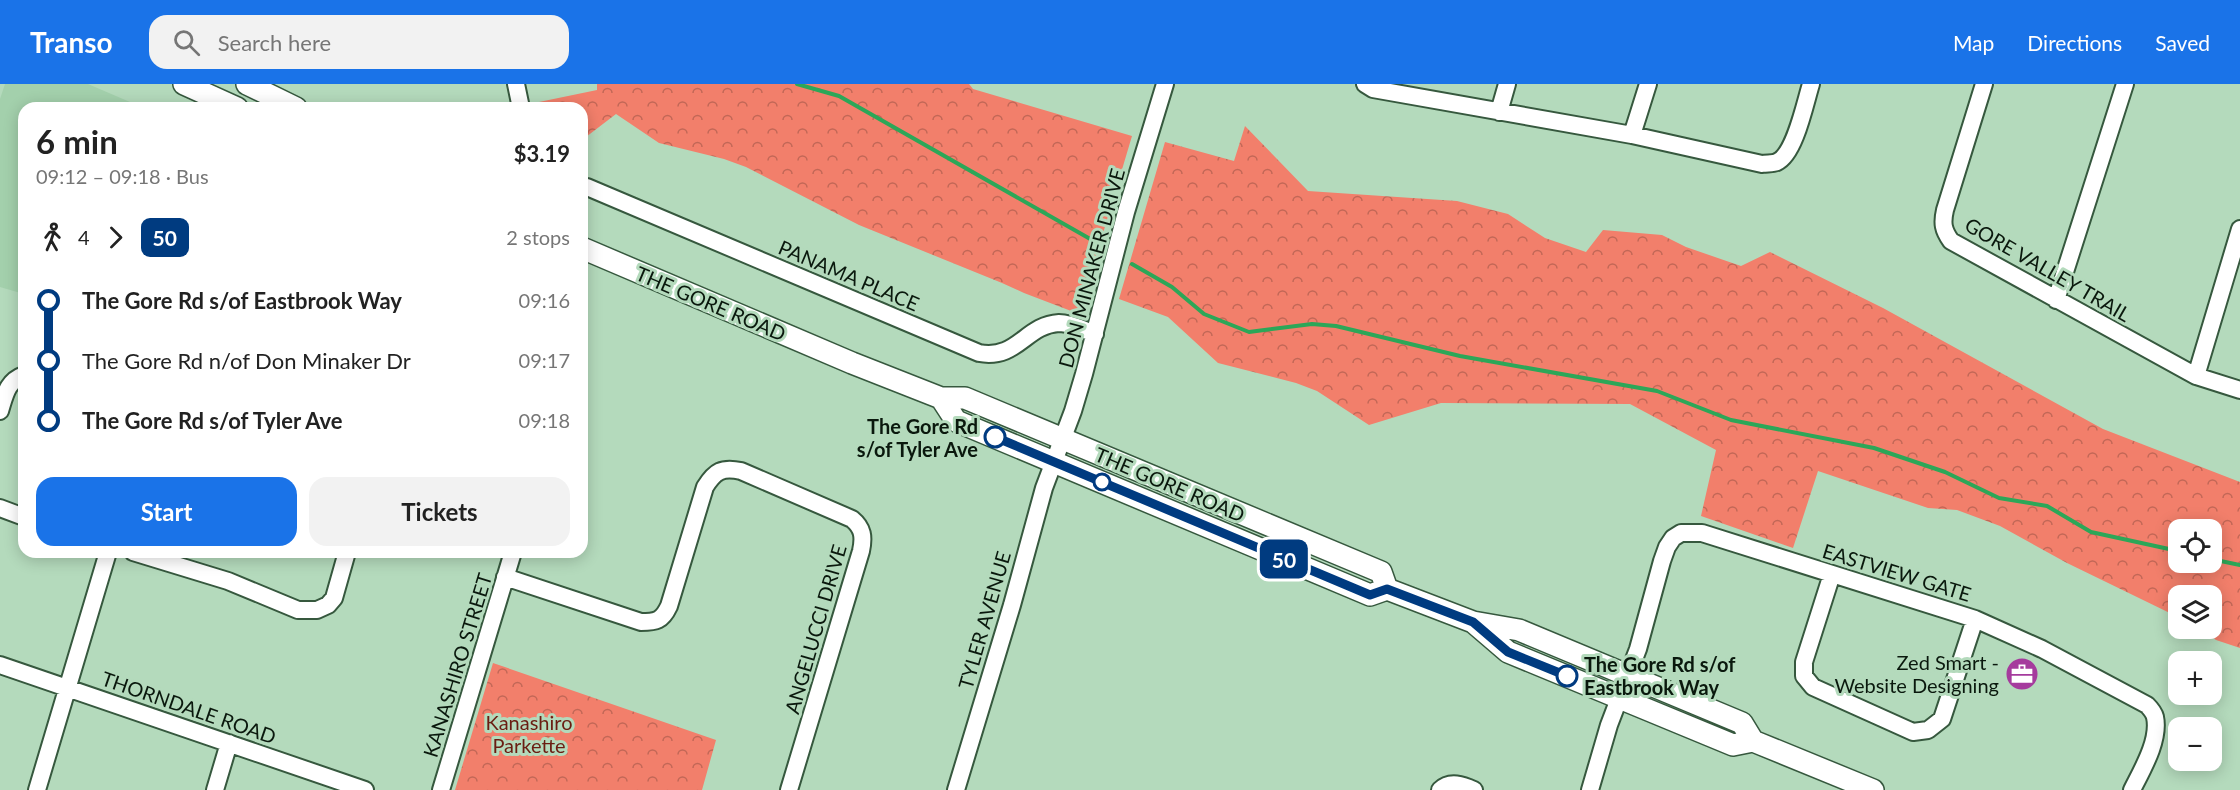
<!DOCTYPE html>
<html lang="en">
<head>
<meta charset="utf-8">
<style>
	body { margin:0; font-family:Lato,sans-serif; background:#f2f2f2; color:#222; height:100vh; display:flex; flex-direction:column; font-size:22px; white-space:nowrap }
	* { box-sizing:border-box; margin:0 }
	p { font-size:20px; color:#767676 }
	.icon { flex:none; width:33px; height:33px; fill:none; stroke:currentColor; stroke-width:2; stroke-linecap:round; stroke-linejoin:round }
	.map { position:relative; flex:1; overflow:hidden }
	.sheet { position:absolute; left:18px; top:18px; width:570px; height:456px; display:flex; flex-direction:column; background:#fff; border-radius:18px; box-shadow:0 3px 15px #0003 }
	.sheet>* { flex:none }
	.badge { padding:0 12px; border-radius:9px; font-size:21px; line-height:39px }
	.tools { position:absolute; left:2168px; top:435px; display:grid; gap:12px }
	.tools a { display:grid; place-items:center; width:54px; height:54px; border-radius:12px; background:#fff; box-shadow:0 3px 15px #0003; font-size:30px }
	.map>.badge { position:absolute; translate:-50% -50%; box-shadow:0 0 0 3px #fff }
	.legs { display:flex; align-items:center; gap:9px; height:66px; padding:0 18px; font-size:20px }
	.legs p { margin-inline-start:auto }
	.overview { display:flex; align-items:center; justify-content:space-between; height:102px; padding:0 18px }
	h1 { font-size:33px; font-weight:700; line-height:45px }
	.button { display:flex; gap:12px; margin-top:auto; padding:12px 18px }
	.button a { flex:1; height:69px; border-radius:18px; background:#1a73e8; color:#fff; font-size:24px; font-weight:700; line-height:69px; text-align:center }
	.button a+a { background:#f2f2f2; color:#222 }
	ul { padding:0 18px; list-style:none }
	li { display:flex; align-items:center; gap:21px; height:60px; font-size:22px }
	li i { display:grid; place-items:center; width:9px; height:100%; margin:0 8px; background:currentColor }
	li i::after { content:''; width:15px; height:15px; margin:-8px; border:4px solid; border-radius:50%; background:#fff }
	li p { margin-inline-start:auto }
	li:first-child i { background:linear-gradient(#0000 50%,currentColor 0) }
	li:last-child i { background:linear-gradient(currentColor 50%,#0000 0) }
	header { display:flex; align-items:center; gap:36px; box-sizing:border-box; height:84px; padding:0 30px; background:#1a73e8; color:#fff }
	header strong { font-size:28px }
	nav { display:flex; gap:33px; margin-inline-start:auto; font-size:21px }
	.search { width:420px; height:54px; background:#f2f2f2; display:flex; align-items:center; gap:15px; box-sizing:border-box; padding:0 21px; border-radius:18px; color:#767676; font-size:22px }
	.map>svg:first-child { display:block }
	.built { fill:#a3d0ac }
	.park { fill:url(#park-crowns); fill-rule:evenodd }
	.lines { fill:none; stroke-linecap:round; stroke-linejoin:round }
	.stream { stroke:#2ca758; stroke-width:4 }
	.minor-casing { stroke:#36583e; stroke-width:20 }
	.major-casing { stroke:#36583e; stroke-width:24 }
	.minor { stroke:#fff; stroke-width:16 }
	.major { stroke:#fff; stroke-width:21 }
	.line-1-casing { stroke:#fff; stroke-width:14 }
	.line-1 { stroke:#003b80; stroke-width:9 }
	.stop-1-dot { fill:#fff; stroke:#003b80; stroke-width:3 }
	.labels { text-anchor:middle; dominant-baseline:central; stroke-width:6; stroke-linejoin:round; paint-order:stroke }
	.street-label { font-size:20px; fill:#0a180d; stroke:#b4dabc }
	.stop-label { font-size:20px; font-weight:bold; fill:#0a180d; stroke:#b4dabc; text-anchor:end }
	.poi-label { font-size:20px; fill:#0a180d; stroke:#b4dabc; text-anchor:end }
	.park-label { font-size:20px; fill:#6a1d12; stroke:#b4dabc }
</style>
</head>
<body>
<header>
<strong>Transo</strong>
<div class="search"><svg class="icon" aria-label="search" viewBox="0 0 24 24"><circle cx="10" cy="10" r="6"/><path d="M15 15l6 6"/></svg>Search here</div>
<nav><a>Map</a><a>Directions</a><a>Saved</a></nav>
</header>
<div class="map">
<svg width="2240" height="706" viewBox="0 0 2240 706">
	<defs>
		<pattern id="park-crowns" width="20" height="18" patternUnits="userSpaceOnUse" patternTransform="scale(1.5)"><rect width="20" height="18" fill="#f27f6b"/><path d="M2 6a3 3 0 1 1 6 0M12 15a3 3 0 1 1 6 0" fill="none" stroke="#c26756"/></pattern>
	</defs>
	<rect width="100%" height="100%" fill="#b4dabc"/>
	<!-- built -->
	<path class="built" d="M5,0H88L144,24H24V210L0,203V15Z"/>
	<!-- park -->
	<path class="park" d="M597,0H969L973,5L1132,52L1079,230L1024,209L1002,199L859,141L746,83L724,75L659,59L616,30L582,56V24H555L539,18L597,6Z
		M1245,42L1308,107L1457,117L1508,130L1545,154L1586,168L1603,146L1662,151L1686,163L1741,182L1770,168L1883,224L2103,345L2240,398V564L2216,556L2201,545L2211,544V512H2178V533L2067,479L2000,442L1957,426L1928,424L1818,387L1793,464L1701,432L1716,366L1630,320L1441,319L1369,341L1317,307L1296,299L1218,279L1168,233L1119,215L1165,58L1234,77ZM2178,446H2211V478H2178Z
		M493,579L716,656L702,706H455Z"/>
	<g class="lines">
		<!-- stream -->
		<path class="stream" d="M797,0L839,12L1092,156
			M1132,180L1172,203L1204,230L1249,248L1312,240L1336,242L1460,272L1657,307L1731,336L1874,364L1945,388L1999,414L2047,422L2091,448L2178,467
			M2211,475L2240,481"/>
		<!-- minor casing -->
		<g class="minor-casing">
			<path id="minor" d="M516,0L521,24
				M1365,0L1373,5L1632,51L1762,80C1767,79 1773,80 1777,78C1795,70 1805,19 1811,0
				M1984,0L1945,126C1942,139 1943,146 1951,157L2196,292L2240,306
				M1499,28L1507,0
				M1632,51L1648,0
				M587,103L979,269C1018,276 1025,241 1059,239C1071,239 1084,246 1095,250
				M2056,216L2125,0
				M2196,292L2240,145
				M0,327C5,311 7,297 24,291
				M0,424L24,433
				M133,468L228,497L298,526H317L328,521L334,514L347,468
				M1832,490L1804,578V592L1813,603L1913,648L1928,646L1942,635L1975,535
				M505,493L641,538C656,538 662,537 669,522L705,403C715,387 722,383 741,387L852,435C863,444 864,453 861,467L789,706
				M0,581L365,706
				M37,706L108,468
				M215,706L229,659
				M441,706L513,468
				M956,706L1012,521L1044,404L1073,327L1084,290L1126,128L1165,0
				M1440,706C1450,696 1463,701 1474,706
				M1590,706L1609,641L1638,565L1662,477L1667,463L1673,454L1681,449H1702L1975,535L2042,565L2147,621C2150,624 2154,629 2155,633C2160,656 2142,686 2132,706"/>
		</g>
		<!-- major casing -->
		<g class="major-casing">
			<path id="major" d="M184,0L237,24
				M247,0L296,24
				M582,164L852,279L941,314H965L1381,488L1387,505
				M941,314L956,337L1370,511L1387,505L1473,538L1519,546L1742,639L1753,657
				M1473,538L1508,568L1733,661L1753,657L1873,706"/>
		</g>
		<!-- minor -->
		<use href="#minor" class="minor"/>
		<!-- major -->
		<use href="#major" class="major"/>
	</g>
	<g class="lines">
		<!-- line-1 casing -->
		<g class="line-1-casing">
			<path id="line-1" d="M995,353L1370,511L1387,505L1473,538L1508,568L1567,592"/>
		</g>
		<!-- line-1 -->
		<use href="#line-1" class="line-1"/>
	</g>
	<!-- icons -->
	<defs>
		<g id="office-disc" transform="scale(1.725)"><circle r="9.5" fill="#a53b9d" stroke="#b4dabc"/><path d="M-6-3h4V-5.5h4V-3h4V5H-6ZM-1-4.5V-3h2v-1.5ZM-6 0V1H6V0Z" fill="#fff"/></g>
	</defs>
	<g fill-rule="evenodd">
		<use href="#office-disc" x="2022" y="590"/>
	</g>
	<!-- markers -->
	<g class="stop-1-dot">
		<circle cx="995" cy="353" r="10"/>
		<circle cx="1102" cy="398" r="8"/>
		<circle cx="1567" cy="592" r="10"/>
	</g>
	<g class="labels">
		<!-- street labels -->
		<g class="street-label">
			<text transform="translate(1091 184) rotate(-75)">DON MINAKER DRIVE</text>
			<text transform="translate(2048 185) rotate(30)">GORE VALLEY TRAIL</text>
			<text transform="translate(849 191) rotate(23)">PANAMA PLACE</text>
			<text transform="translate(711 219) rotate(23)">THE GORE ROAD</text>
			<text transform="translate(1170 400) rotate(23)">THE GORE ROAD</text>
			<text transform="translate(1897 488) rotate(17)">EASTVIEW GATE</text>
			<text transform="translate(984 536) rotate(-74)">TYLER AVENUE</text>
			<text transform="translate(815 545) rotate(-74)">ANGELUCCI DRIVE</text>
			<text transform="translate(457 581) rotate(-73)">KANASHIRO STREET</text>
			<text transform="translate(189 623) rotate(19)">THORNDALE ROAD</text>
		</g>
		<!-- stop labels -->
		<g class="stop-label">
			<text x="978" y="342">The Gore Rd<tspan x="978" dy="23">s/of Tyler Ave</tspan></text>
			<text x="1584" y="580" text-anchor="start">The Gore Rd s/of<tspan x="1584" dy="23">Eastbrook Way</tspan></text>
		</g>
		<!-- poi labels -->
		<g class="poi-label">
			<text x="1999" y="578">Zed Smart -<tspan x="1999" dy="23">Website Designing</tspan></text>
		</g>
		<!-- park labels -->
		<g class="park-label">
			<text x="529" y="638">Kanashiro<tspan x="529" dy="23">Parkette</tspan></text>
		</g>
	</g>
</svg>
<div class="tools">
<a><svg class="icon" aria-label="locate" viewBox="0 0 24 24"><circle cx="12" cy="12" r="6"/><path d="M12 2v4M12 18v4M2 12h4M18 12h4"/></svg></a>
<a><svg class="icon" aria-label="layers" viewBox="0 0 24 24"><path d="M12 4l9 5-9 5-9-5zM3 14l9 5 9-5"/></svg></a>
<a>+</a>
<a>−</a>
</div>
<b class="badge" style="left:1284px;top:475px;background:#003b80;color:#fff">50</b>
<section class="sheet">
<div class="overview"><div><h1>6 min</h1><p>09:12 – 09:18 · Bus</p></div><b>$3.19</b></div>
<div class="legs"><svg class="icon" aria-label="walk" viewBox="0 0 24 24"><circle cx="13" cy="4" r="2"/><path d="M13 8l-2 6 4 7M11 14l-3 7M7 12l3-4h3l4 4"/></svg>4<svg class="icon" aria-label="forward" viewBox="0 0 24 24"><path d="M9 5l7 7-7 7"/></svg><b class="badge" style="background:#003b80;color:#fff">50</b><p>2 stops</p></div>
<ul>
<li><i style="color:#003b80"></i><b>The Gore Rd s/of Eastbrook Way</b><p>09:16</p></li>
<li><i style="color:#003b80"></i><span>The Gore Rd n/of Don Minaker Dr</span><p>09:17</p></li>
<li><i style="color:#003b80"></i><b>The Gore Rd s/of Tyler Ave</b><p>09:18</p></li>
</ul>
<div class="button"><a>Start</a><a>Tickets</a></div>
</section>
</div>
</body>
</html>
